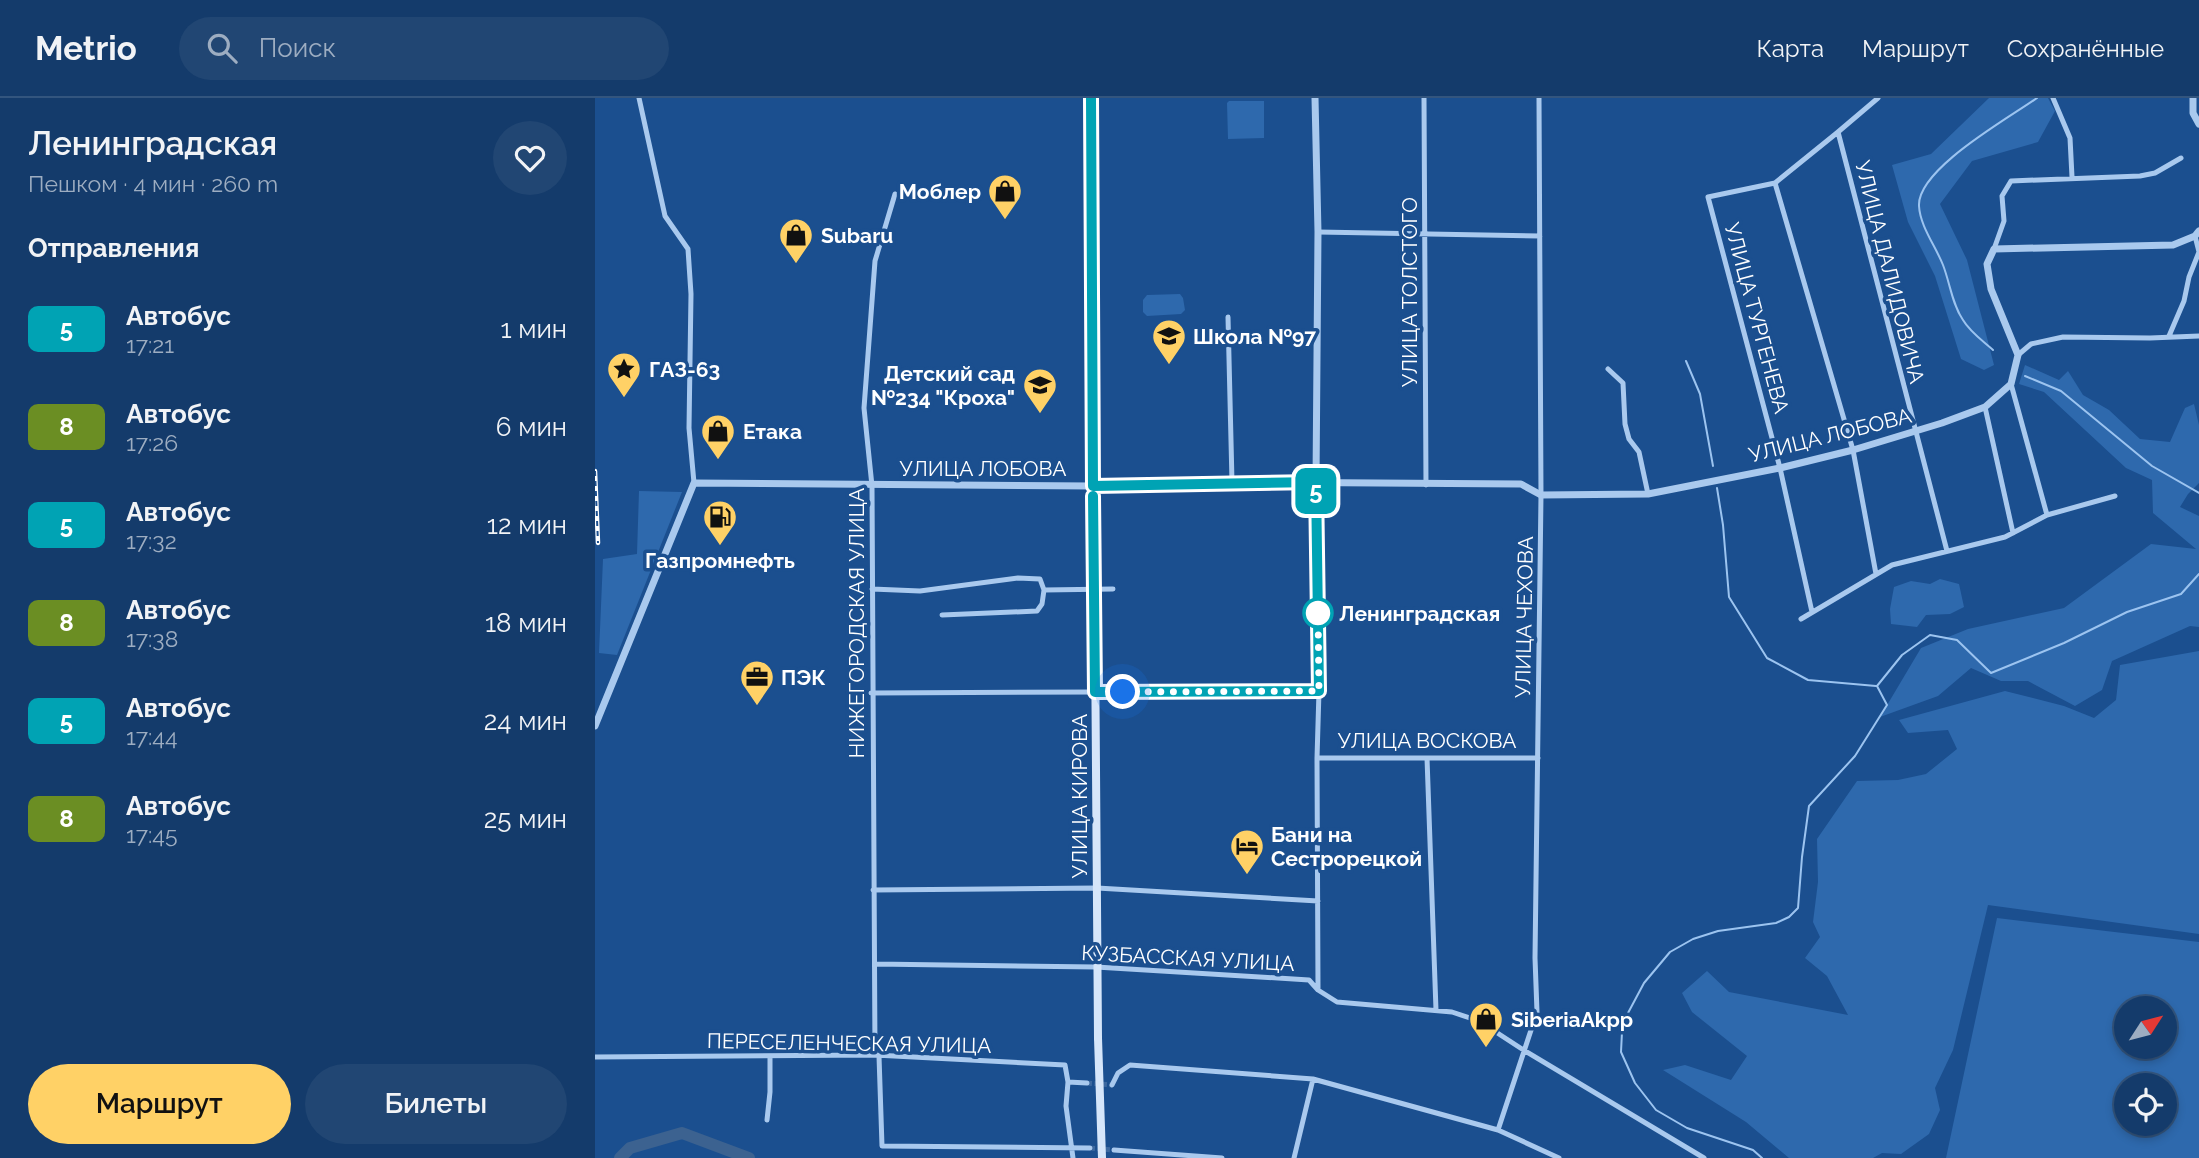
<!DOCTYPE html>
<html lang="ru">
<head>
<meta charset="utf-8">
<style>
	body { margin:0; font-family:Raleway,sans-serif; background:#214673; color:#f1f3f6; height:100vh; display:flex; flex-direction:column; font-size:26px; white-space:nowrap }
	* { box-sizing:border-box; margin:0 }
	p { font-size:23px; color:#9dadc1 }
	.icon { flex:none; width:38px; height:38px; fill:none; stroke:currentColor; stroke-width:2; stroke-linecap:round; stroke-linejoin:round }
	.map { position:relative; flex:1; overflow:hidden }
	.side { display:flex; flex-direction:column; background:#143b6b; width:595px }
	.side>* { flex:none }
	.badge { padding:0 14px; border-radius:10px; font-size:24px; line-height:46px }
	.needle { width:46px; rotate:54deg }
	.tools { position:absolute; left:1519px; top:898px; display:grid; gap:14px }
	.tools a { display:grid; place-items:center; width:63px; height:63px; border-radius:50%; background:#143b6b; box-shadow:0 4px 10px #0003,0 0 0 2px #33557e; font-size:35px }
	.you { position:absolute; width:35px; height:35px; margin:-18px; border:5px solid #fff; border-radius:50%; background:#1a73e8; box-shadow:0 0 0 10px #1a73e833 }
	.map>.badge { position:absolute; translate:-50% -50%; box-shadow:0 0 0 4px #fff }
	h2 { padding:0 28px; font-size:26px; line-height:63px }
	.round { display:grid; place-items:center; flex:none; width:74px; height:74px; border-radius:37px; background:#214673 }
	.headline { display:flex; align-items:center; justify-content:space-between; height:119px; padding:0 28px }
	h1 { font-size:33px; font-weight:600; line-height:52px }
	.cta { display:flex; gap:14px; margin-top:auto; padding:14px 28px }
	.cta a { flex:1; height:80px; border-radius:42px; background:#ffd166; color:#111; font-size:28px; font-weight:600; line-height:80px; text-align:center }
	.cta a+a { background:#214673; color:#f1f3f6 }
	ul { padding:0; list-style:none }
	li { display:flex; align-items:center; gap:21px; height:98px; padding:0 28px }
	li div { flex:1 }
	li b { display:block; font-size:26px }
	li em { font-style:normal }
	li .badge { min-width:77px; font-weight:700; text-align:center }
	header { display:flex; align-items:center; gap:42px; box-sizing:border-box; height:98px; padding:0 35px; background:#143b6b; border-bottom:2px solid #33557e }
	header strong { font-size:33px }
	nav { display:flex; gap:38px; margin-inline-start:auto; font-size:24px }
	.search { width:490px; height:63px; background:#214673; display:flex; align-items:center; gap:18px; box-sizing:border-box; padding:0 24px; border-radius:38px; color:#9dadc1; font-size:26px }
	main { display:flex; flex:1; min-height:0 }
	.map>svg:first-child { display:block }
	.green { fill:#2e69ad; fill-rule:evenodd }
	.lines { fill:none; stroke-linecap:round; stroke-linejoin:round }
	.stream { stroke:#9cc4f0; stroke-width:2 }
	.river { stroke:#3c6290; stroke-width:12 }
	.minor-tunnel { stroke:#3d69a0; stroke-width:5; stroke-dasharray:5 2.5; stroke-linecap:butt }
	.minor { stroke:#a9c9ee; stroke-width:5 }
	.tertiary { stroke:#a9c9ee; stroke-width:7 }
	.secondary { stroke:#d6e6fa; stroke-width:8 }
	.rail-casing { stroke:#fff; stroke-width:4.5 }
	.rail { stroke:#1b4f8f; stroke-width:2; stroke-dasharray:5; stroke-linecap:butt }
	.secondary-bridge { stroke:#d6e6fa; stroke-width:8 }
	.line-casing { stroke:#fff; stroke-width:16 }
	.line { stroke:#00a3b4; stroke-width:10 }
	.walk { stroke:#fff; stroke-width:7; stroke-dasharray:0 12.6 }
	.stop-dot { fill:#fff; stroke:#00a3b4; stroke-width:3.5 }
	.labels { text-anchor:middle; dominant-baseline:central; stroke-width:7; stroke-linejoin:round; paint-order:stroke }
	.poi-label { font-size:21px; font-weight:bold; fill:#fff; stroke:#1b4f8f; text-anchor:start }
	.street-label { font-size:21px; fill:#fff; stroke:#1b4f8f }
	.stop-label { font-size:21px; font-weight:bold; fill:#fff; stroke:#1b4f8f; text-anchor:start }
</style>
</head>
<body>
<header>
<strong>Metrio</strong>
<div class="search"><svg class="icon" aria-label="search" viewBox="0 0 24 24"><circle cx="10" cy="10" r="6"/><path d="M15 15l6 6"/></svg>Поиск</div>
<nav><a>Карта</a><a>Маршрут</a><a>Сохранённые</a></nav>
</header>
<main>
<section class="side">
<div class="headline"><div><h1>Ленинградская</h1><p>Пешком · 4 мин · 260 m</p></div><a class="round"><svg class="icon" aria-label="heart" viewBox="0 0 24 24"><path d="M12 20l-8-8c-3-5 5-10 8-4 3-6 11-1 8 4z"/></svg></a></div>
<h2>Отправления</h2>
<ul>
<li><span class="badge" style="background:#00a3b4;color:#fff">5</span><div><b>Автобус</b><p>17:21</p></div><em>1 мин</em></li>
<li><span class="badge" style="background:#6b8e23;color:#fff">8</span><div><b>Автобус</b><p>17:26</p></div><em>6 мин</em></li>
<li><span class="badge" style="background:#00a3b4;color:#fff">5</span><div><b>Автобус</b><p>17:32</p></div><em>12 мин</em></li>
<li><span class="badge" style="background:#6b8e23;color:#fff">8</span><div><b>Автобус</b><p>17:38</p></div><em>18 мин</em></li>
<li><span class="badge" style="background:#00a3b4;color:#fff">5</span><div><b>Автобус</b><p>17:44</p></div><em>24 мин</em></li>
<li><span class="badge" style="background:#6b8e23;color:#fff">8</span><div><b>Автобус</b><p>17:45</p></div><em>25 мин</em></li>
</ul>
<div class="cta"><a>Маршрут</a><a>Билеты</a></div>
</section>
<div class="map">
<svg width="1604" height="1060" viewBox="0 0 1604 1060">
	<rect width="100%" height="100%" fill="#1b4f8f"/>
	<!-- green -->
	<path class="green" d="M1394,0H1453L1460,13L1443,44L1377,63L1345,106L1372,162L1399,267L1389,272L1366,261L1340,178L1313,124L1297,67L1336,56Z
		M634,3H669V40L633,41L632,5Z
		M585,196L588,200L590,212L586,216L552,218L548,214V202L552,197Z
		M1430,267L1464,282L1473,273L1488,297L1514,312L1545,341L1575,344L1590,310L1599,306L1604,327V385L1593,396L1585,409L1604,418V529L1595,528L1517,563L1507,592L1480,608L1433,583H1406L1376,570L1343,598L1285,619L1326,550L1373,531L1469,510L1556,446L1601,451L1558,415L1557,382L1531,370L1449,294L1424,286Z
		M44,393L87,394L22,557L4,555L8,461L42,456Z
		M1345,481L1364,486L1369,509L1355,516L1331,517L1322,529L1296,526L1295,511L1299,489L1316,483L1335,486Z
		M1604,553V836L1393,807L1358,952L1340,990L1345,1012L1334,1036L1306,1056L1287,1055L1278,1060H1194L1151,1024L1068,972L1090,967L1136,982L1152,958L1097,914L1087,895L1112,873L1134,894L1253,917L1232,878L1210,860L1225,839L1218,824L1223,784L1222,741L1262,683L1303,682L1331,676L1362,651L1353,632L1313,635L1304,622L1410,593L1469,608L1499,620L1521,602L1525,567Z
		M1402,820L1604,844V1060H1351ZM1531,910H1570V948H1531ZM1531,987H1570V1026H1531Z"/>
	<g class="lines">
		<!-- stream -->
		<path class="stream" d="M1398,252C1388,243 1375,234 1368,222C1357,206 1355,185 1348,167C1341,149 1325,128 1324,108C1322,71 1414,20 1442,0
			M1091,263L1105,296L1118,368
			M1430,278L1466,293L1557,368L1604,395
			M1122,390L1128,427L1134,499L1172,560L1213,582L1281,588
			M1167,1060L1158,1052L1092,1030L1061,1012L1040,985L1026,954L1027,934L1033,915L1049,885L1075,854L1098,841L1123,833L1181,825L1194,819L1203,810L1207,759L1214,708L1260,658L1292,607L1282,588L1307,557L1335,537L1362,542L1396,575L1469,545L1532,514L1586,496L1604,476"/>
		<!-- river -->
		<path class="river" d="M25,1060L35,1050L87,1035L154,1060"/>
		<!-- minor-tunnel -->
		<path class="minor-tunnel" d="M492,985L517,987
			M495,1050L519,1052"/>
		<!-- minor -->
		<path class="minor" d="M44,0L70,118L93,151L96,196L94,330L99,385
			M829,0L831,387
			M1283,0L1243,34L1352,453
			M1458,0L1475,40L1477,79
			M1180,85L1258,352L1281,476
			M723,134L945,138
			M1399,151L1409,123L1407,98L1416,83L1545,78L1560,75L1586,60
			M633,219L637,384
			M1574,238L1589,203L1594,179L1604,154L1600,138
			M1423,257L1436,246L1468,239L1555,240L1604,238
			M1013,271L1028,285L1030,326L1034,341L1044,354L1053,396
			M1416,286L1452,417
			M1390,309L1418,435
			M277,491L325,493L423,480L445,481L449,492L518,491
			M1217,514L1185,370L1113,99L1180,85L1243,34
			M347,517L442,513L447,506L449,492
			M1206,521L1297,467L1410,439L1452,417L1520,398
			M276,595L501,594
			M722,660H943
			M832,660L841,912
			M278,792L502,790L723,803
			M280,866L501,869L714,882L723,892L742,904L857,914L884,923L930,953L1109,1060
			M723,891L722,660L724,593
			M280,957L277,388L269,310L280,163L300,96
			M284,958L287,1048L495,1050
			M0,959L280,957L470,967L473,984L492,985
			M473,984L471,1008L478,1060
			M517,987L523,975L535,967L718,981L903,1032L964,1060
			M172,1022L175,994V958
			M903,1032L942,914L940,860L946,397L944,0
			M519,1052L627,1060
			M699,1060L718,981"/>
		<!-- tertiary -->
		<path class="tertiary" d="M1598,0V15L1604,26
			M501,594L724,593L721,384L723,134L720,0
			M0,628L99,385L498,388L637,384L926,386L946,397L1053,396L1185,370L1258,352L1347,325L1390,309L1416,286L1423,257L1396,191L1392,166L1399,151L1578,147L1600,138L1604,133"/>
		<!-- secondary -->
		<path class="secondary" d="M496,0L503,940"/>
		<!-- rail casing -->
		<g class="rail-casing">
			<path id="rail" d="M0,373L3,445"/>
		</g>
		<!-- rail -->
		<use href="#rail" class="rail"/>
		<!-- secondary-bridge -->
		<path class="secondary-bridge" d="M503,940L507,1060"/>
	</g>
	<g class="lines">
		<!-- line casing -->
		<g class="line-casing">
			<path id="line" d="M496,0L498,388L721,384L724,593L500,594L498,398"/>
		</g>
		<!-- line -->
		<use href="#line" class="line"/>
		<!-- walk -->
		<path class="walk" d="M528,594L724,593L723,515"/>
	</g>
	<!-- icons -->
	<defs>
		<g id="shop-pin" transform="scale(1.75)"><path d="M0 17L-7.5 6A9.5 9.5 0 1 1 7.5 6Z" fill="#ffd166" stroke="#1b4f8f"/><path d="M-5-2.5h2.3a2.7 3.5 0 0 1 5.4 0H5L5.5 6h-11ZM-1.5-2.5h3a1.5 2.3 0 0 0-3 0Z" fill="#111"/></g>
		<g id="school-pin" transform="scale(1.75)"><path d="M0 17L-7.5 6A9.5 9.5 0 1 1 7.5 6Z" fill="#ffd166" stroke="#1b4f8f"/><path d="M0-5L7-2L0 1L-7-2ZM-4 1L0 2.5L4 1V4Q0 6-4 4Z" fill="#111"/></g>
		<g id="sight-pin" transform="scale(1.75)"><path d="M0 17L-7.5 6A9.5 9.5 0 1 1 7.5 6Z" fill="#ffd166" stroke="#1b4f8f"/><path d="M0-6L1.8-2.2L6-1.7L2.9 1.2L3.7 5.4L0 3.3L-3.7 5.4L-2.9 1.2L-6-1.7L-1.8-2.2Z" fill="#111"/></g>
		<g id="fuel-pin" transform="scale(1.75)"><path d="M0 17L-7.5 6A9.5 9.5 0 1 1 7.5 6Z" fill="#ffd166" stroke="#1b4f8f"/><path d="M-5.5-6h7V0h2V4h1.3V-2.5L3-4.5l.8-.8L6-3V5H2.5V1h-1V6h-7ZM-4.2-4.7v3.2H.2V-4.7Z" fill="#111"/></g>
		<g id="office-pin" transform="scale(1.75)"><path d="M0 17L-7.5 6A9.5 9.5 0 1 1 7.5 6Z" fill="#ffd166" stroke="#1b4f8f"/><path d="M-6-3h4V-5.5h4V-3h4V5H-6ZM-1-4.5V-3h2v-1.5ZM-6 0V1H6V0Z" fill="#111"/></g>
		<g id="hotel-pin" transform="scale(1.75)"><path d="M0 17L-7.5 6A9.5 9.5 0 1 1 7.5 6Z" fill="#ffd166" stroke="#1b4f8f"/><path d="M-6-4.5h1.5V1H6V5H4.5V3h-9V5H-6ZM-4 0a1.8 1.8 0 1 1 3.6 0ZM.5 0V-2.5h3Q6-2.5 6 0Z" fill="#111"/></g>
	</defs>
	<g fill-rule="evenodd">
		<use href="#shop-pin" x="410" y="93"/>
		<use href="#shop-pin" x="201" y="137"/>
		<use href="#school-pin" x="574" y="238"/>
		<use href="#sight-pin" x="29" y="271"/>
		<use href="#school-pin" x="445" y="287"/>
		<use href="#shop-pin" x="123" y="333"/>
		<use href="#fuel-pin" x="125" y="419"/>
		<use href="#office-pin" x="162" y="579"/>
		<use href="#hotel-pin" x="652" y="748"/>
		<use href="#shop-pin" x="891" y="921"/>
	</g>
	<!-- markers -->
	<circle class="stop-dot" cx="723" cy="515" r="14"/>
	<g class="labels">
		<!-- poi labels -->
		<g class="poi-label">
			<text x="386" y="93" text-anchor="end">Моблер</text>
			<text x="226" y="137">Subaru</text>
			<text x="598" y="238">Школа №97</text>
			<text x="54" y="271">ГАЗ-63</text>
			<text x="420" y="275" text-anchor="end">Детский сад<tspan x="420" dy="24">№234 "Кроха"</tspan></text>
			<text x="148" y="333">Етака</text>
			<text x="125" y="462" text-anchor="middle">Газпромнефть</text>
			<text x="186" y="579">ПЭК</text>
			<text x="676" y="736">Бани на<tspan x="676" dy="24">Сестрорецкой</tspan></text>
			<text x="916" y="921">SiberiaAkpp</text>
		</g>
		<!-- street labels -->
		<g class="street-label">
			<text transform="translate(1295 174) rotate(76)">УЛИЦА ДАЛИДОВИЧА</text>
			<text transform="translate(814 194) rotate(-90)">УЛИЦА ТОЛСТОГО</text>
			<text transform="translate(1162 220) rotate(75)">УЛИЦА ТУРГЕНЕВА</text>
			<text transform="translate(1235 337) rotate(-14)">УЛИЦА ЛОБОВА</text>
			<text x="388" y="370">УЛИЦА ЛОБОВА</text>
			<text transform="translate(929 519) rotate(-89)">УЛИЦА ЧЕХОВА</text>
			<text transform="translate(261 525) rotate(-90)">НИЖЕГОРОДСКАЯ УЛИЦА</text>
			<text x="832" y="642">УЛИЦА ВОСКОВА</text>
			<text transform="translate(484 698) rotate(-90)">УЛИЦА КИРОВА</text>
			<text transform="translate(593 860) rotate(3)">КУЗБАССКАЯ УЛИЦА</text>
			<text transform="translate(254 945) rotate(1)">ПЕРЕСЕЛЕНЧЕСКАЯ УЛИЦА</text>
		</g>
		<!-- stop labels -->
		<g class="stop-label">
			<text x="744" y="515">Ленинградская</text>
		</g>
	</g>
</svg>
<div class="tools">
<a><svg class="needle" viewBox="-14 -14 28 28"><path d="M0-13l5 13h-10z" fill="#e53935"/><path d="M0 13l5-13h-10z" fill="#9dadc1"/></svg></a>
<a><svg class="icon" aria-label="locate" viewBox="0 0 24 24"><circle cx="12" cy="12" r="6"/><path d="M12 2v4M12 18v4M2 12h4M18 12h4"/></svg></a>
</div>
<div class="you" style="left:528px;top:594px"></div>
<b class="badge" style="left:721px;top:393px;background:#00a3b4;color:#fff">5</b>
</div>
</main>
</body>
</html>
